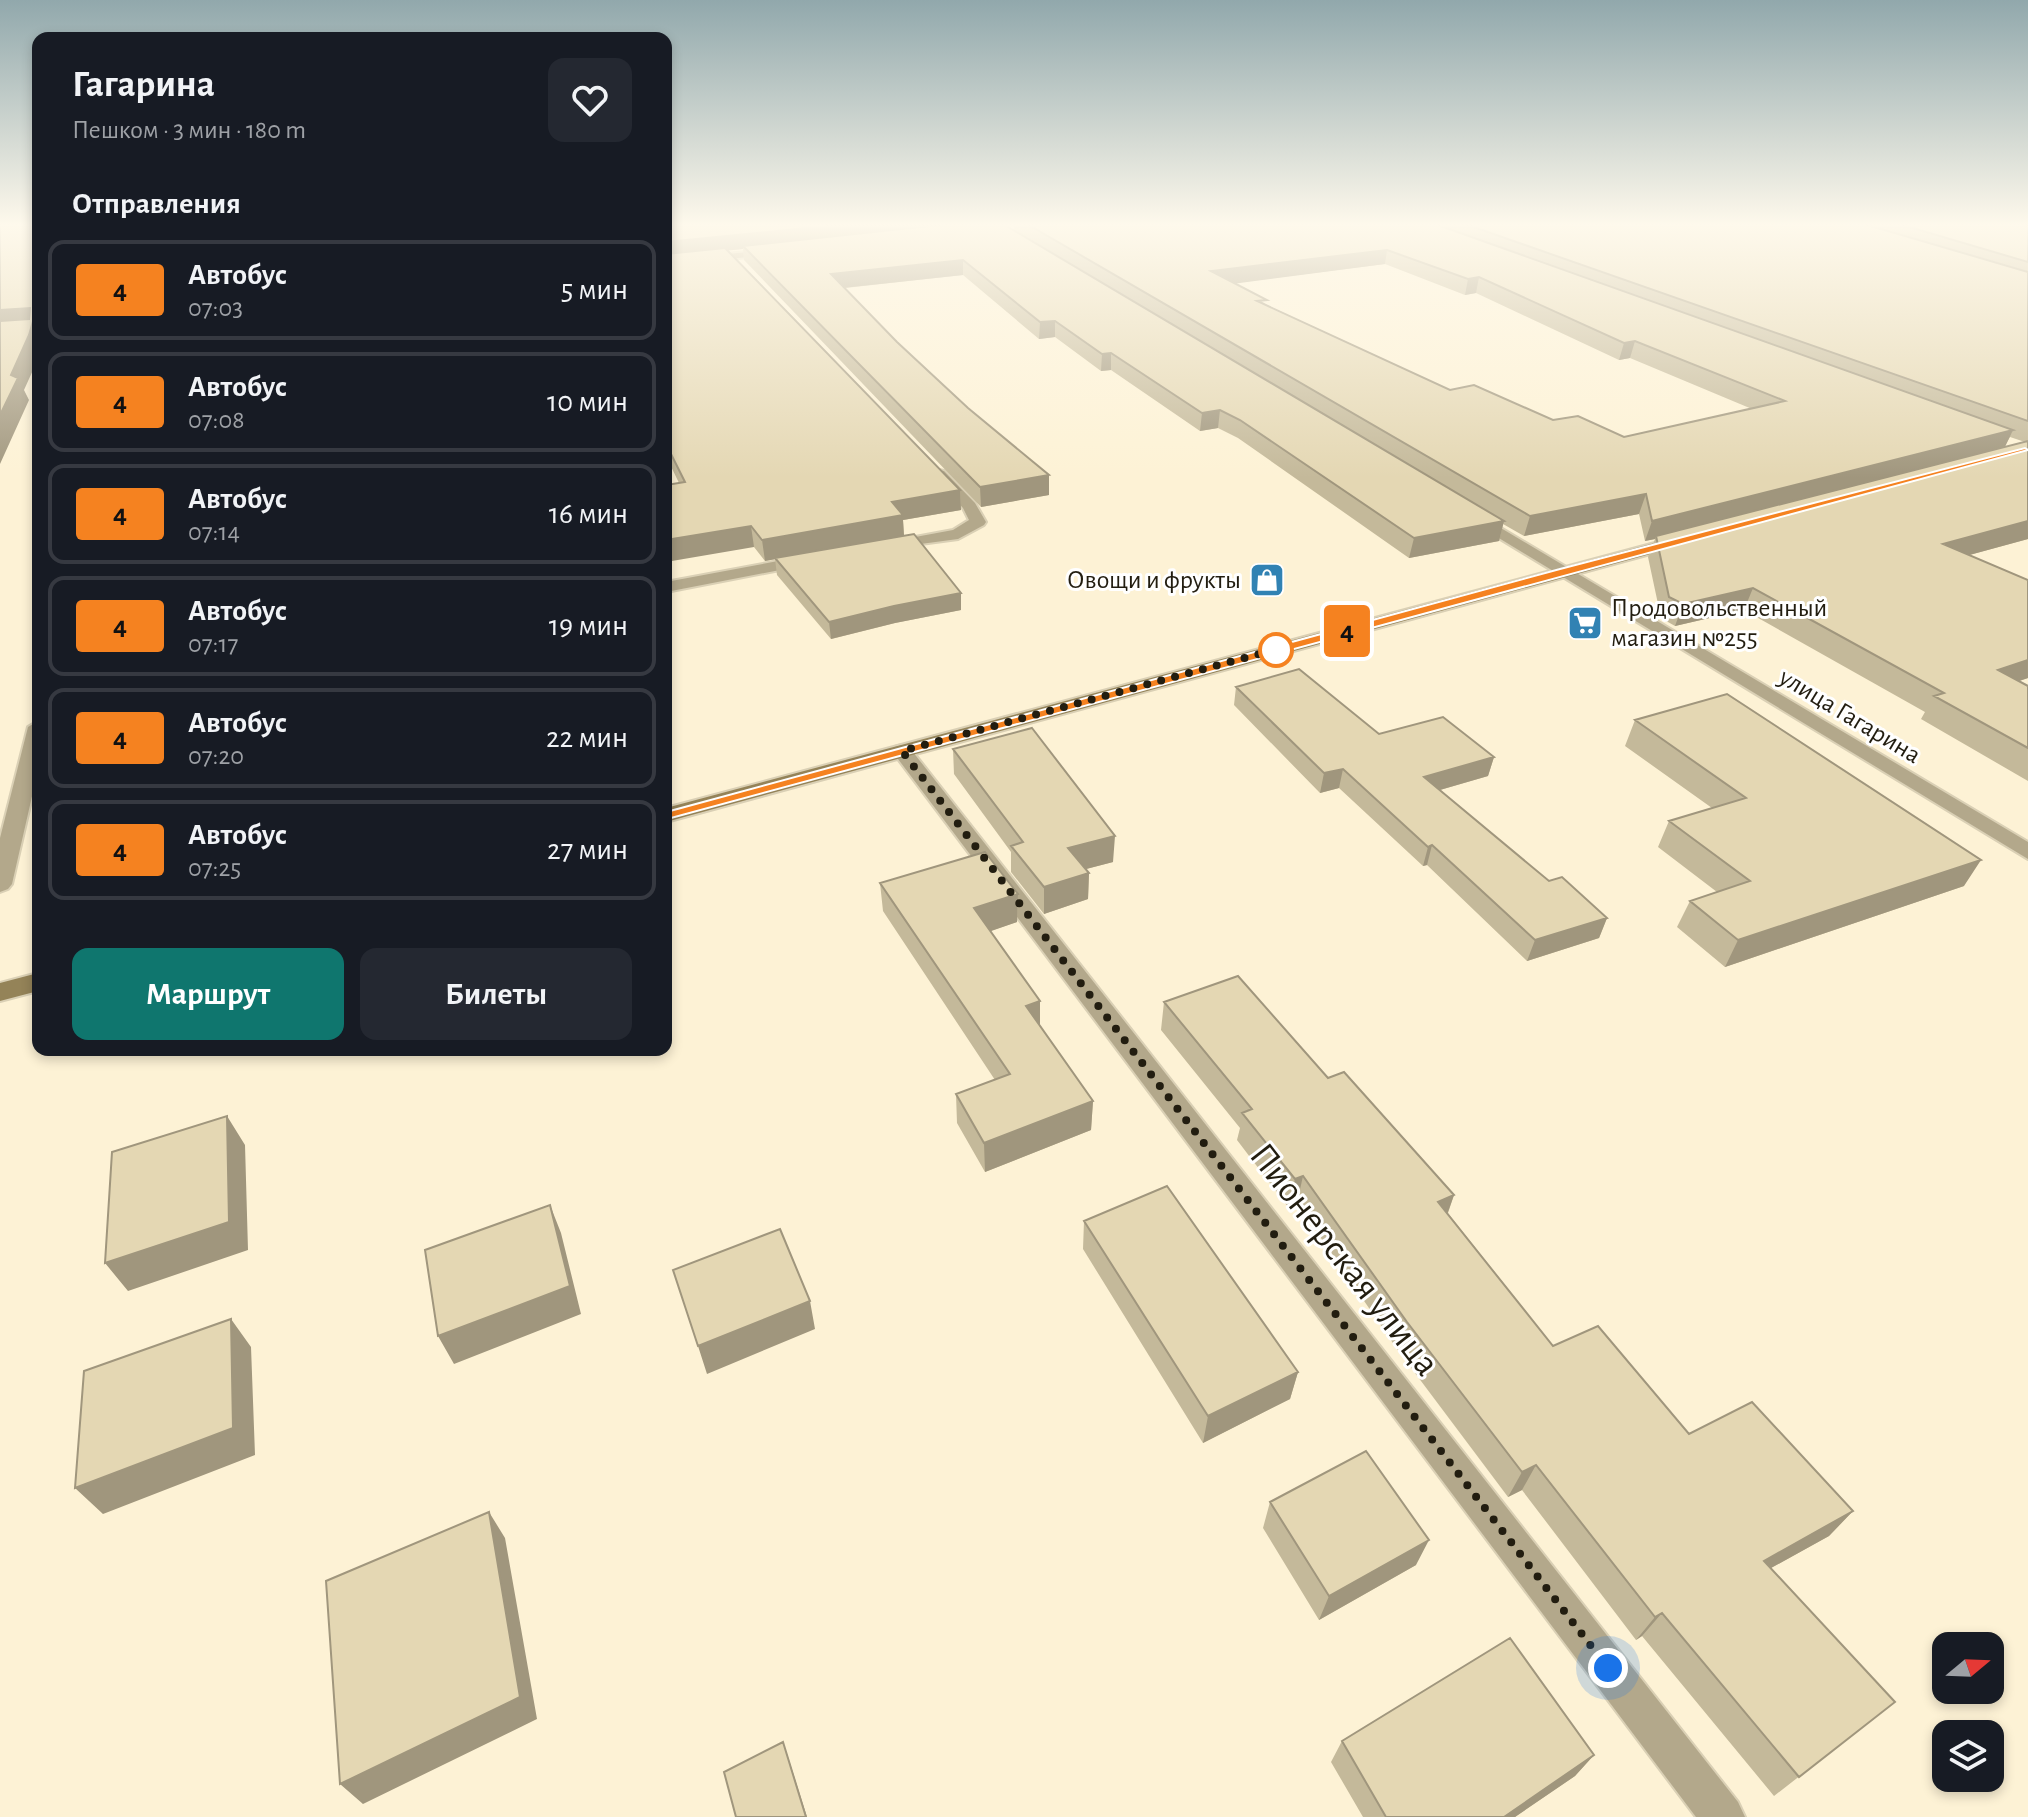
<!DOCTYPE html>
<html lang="ru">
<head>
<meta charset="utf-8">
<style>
	body { margin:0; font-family:"Alegreya Sans",sans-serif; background:#242831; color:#f1f3f6; height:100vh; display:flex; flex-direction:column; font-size:30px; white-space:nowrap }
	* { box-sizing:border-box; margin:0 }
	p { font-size:26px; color:#9ea1a6 }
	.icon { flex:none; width:44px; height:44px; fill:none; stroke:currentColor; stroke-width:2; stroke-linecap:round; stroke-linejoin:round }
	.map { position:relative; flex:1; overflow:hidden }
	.sheet { position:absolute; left:32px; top:32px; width:640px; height:1024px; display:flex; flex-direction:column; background:#171b24; border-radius:16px; box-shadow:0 4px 12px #0003 }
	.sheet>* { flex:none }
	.badge { padding:0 16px; border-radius:6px; font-size:28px; line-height:52px }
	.needle { width:52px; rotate:71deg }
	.tools { position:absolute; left:1932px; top:1632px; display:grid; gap:16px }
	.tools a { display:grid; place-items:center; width:72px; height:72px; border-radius:16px; background:#171b24; box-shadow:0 4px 12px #0003; font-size:40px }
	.you { position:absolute; width:40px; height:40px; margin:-20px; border:6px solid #fff; border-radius:50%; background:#1a73e8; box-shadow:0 0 0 12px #1a73e833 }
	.map>.badge { position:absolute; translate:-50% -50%; box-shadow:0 0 0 4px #fff }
	h2 { padding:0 40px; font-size:30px; line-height:72px }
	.round { display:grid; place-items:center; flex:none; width:84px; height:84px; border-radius:16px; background:#242831 }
	.overview { display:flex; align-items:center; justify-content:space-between; height:136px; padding:0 40px }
	h1 { font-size:38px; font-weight:700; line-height:60px }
	.cta { display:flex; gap:16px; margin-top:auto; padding:16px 40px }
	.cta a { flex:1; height:92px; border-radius:16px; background:#0f766e; color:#fff; font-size:32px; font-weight:700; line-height:92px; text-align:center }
	.cta a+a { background:#242831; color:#f1f3f6 }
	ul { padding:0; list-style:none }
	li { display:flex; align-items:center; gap:24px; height:100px; margin:0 16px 12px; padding:0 24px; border:4px solid #363941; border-radius:16px }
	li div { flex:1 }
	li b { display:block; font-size:30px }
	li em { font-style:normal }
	li .badge { min-width:88px; font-weight:700; text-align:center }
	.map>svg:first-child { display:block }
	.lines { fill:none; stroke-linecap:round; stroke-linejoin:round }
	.minor-casing { stroke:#dad0b5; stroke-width:4 }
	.tertiary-casing { stroke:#dad0b5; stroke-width:4 }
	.secondary-casing { stroke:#dad0b5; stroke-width:4 }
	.minor { fill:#b3a88b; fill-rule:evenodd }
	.tertiary { fill:#b3a88b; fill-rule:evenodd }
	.secondary { fill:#948358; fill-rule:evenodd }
	.wall { fill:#c4b99a; fill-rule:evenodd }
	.shaded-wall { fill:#a0967d }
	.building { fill:#e4d7b3; stroke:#a0967d; stroke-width:2; fill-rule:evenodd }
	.line { fill:#f58220; stroke:#fff; stroke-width:2 }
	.walk { stroke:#221d10; stroke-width:8; stroke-dasharray:0 14.4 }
	.stop-dot { fill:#fff; stroke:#f58220; stroke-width:4 }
	.labels { text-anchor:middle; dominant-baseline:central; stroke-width:6; stroke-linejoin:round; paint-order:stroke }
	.far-poi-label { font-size:26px; fill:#221d10; stroke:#fff; text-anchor:end }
	.far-street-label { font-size:26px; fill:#221d10; stroke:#fff }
	.near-street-label { font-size:38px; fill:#221d10; stroke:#fff }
</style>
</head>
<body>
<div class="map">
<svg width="2028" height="1817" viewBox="0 0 2028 1817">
	<rect width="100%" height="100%" fill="#fdf2d5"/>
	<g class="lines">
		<!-- minor casing -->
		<g class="minor-casing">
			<path id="minor" d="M778,249L775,254L666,266V260Z
				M939,470L944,471L975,503L986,522L984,525L958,539L883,549V543L953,530L969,520L963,508L932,474Z
				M805,556L811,558L813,561L811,564L666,592V582Z
				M902,745L909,747L1738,1802L1745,1817H1696L895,755L892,751L895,747Z"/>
		</g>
		<!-- tertiary casing -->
		<g class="tertiary-casing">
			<path id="tertiary" d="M1474,512L2028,842V859L1469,520V514Z
				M38,721V770L12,884L8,889L0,892V838L28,727Z"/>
		</g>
		<!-- secondary casing -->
		<g class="secondary-casing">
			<path id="secondary" d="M1681,536L1687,538V544L666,822V808Z
				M38,973V991L0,1001V983Z"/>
		</g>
		<!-- minor -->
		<use href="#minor" class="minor"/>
		<!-- tertiary -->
		<use href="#tertiary" class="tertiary"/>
		<!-- secondary -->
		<use href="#secondary" class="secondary"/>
	</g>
	<!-- wall -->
	<path class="wall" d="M666,224L1014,230V224H2028V539L1969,555L2028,580V678L2019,681L2028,686V781L1921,719L1925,712L1744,610L1675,626L1661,618L1648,557L1655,539L1645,541L1639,514L1524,536L1503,524L1499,541L1409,558L1238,438L1218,428L1200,431L1111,370L1101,371L1055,337L1039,339L963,275L845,288L897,342L968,408L1049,475V495L981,507L744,260L743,249L728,250L960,490L961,510L903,520L904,536L961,593V610L895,623L831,639L777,575L775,559L765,561L754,547L679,483L666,456ZM1385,264L1465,295L1476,293L1619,360L1630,358L1752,409L1624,437L1553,420L1450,390L1267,305L1235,283ZM2010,437L2025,442L2004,447Z
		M1236,687L1379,734L1494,757L1488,776L1440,790L1549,881L1607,918L1599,938L1527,961L1427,865L1423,866L1339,788L1320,793L1234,705Z
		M1635,720L1964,886L1725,967L1677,927L1690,901L1717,892L1658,847L1669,821L1712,808L1625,746Z
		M953,749L1113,862L1086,869L1089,873L1088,899L1044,914L1011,872V852L954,774Z
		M880,883L1018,894L1017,922L990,931L1040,1001V1026L1093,1101L1091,1130L985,1172L957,1123L956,1094L995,1080L883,911Z
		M1164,1002L1328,1078L1454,1195L1448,1213L1553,1346L1689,1434L1853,1511L1829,1536L1771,1568L1895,1702L1774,1796L1642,1636L1636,1640L1522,1490L1508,1497L1397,1349L1297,1203L1288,1207L1237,1140L1240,1128L1161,1030Z
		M1084,1221L1298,1372L1290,1399L1203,1443L1083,1249Z
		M1270,1502L1416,1565L1319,1620L1263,1528Z
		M1342,1741L1594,1755L1575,1776L1515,1817H1363L1331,1762Z"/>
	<!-- shaded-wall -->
	<path class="shaded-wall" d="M848,224H980L743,246V249L666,257V242Z
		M1387,250L1385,264L1209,287L1211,271Z
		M963,260V275L833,289L831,274Z
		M1479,277L1476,293L1465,295L1468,279Z
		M38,304V359L24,390L29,400L0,464V415L11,375L0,331V310Z
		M1055,321V337L1039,339L1040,322Z
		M1635,341L1630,358L1619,360L1624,343Z
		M1111,353V370L1101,371L1102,354Z
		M1220,410L1218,428L1200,431L1202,413Z
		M2013,430L2004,449L1656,536L1655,539L1645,541L1652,521Z
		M1049,475V495L981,507L980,487Z
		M960,490L961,510L903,520L904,536L765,561L762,540L892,502Z
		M1646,494L1639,514L1524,536L1530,516Z
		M1504,521L1499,541L1409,558L1414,538Z
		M2028,521V539L1933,565L1943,544Z
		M751,526L754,547L666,562V540Z
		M1753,588L1744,610L1675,626L1683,604Z
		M961,593V610L895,623L831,639L829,622L894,606Z
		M2028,660V678L1984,693L1998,670Z
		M1494,757L1488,776L1419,796L1424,777Z
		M1343,769L1339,788L1320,793L1324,773Z
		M1115,836L1113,862L1067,874L1068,848Z
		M1432,845L1427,865L1423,866L1428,847Z
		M1981,860L1964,886L1725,967L1738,940Z
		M1089,873L1088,899L1044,914V887Z
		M1018,894L1017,922L974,937V908Z
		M1607,918L1599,938L1527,961L1535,940Z
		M1040,1001V1029L1026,1006Z
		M1093,1101L1091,1130L985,1172L984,1143Z
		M227,1116L245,1145L248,1250L128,1291L105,1263Z
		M1303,1176L1297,1203L1288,1207L1295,1179Z
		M1454,1195L1444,1223L1438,1202Z
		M550,1205L561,1233L581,1314L454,1364L438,1336Z
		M810,1301L815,1329L707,1374L698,1346Z
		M231,1319L251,1347L255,1455L103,1514L75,1488Z
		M1298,1372L1290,1399L1203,1443L1208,1416Z
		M1536,1465L1522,1490L1508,1497L1522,1472Z
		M1853,1511L1829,1536L1742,1584L1764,1561Z
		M489,1512L505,1538L537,1719L363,1804L340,1784Z
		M1429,1540L1416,1565L1319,1620L1329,1596Z
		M1662,1613L1642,1636L1636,1640L1655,1617Z
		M783,1742L789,1760L807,1817H806Z
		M1594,1755L1575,1776L1515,1817H1504Z"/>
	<!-- building -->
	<path class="building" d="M0,224H38V304L29,335L11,375L18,378L0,415V321L29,319L30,308L0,310Z
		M666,224H848L666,242Z
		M948,224H1003L1504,521L1414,538L1240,420L1220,410L1202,413L1111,353L1102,354L1055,321L1040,322L963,260L831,274L897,342L968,408L1049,475L980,487L743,246Z
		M1027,224H1435L2013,430L1652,521L1646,494L1530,516ZM1387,250L1468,279L1479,277L1624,343L1635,341L1785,401L1624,437L1578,416L1553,420L1474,385L1450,390L1257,301L1267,300L1211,271Z
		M1465,224H1864L2028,272V421Z
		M1899,224H2028V262Z
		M725,248L960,490L892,502L903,515L762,540L751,526L666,540V485L685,482L666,444V254Z
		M2028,441V521L1943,544L2028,580V660L1998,670L2028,686V748L1934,696L1944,693L1753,588L1683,604L1669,597L1656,536Z
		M914,534L961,593L894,606L829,622L775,558Z
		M1299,669L1379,734L1443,717L1494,757L1424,777L1549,881L1562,877L1607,918L1535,940L1432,845L1428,847L1343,769L1324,773L1236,687Z
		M1727,694L1981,860L1738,940L1690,901L1750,881L1669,821L1746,798L1635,720Z
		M1032,728L1115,836L1068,848L1089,873L1044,887L1011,846L1023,842L953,749Z
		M985,852L1018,894L974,908L1040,1001L1026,1006L1093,1101L984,1143L956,1094L1010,1074L880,883Z
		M1238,976L1328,1078L1344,1072L1454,1195L1438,1202L1553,1346L1598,1326L1689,1434L1752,1402L1853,1511L1764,1561L1895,1702L1799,1777L1662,1613L1655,1617L1536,1465L1522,1472L1407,1322L1303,1176L1295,1179L1242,1113L1252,1109L1164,1002Z
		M227,1116L229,1222L105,1263L112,1152Z
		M1167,1186L1298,1372L1208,1416L1084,1221Z
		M550,1205L570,1286L438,1336L425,1250Z
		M780,1229L810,1301L698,1346L673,1270Z
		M231,1319L233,1428L75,1488L84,1371Z
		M1366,1451L1429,1540L1329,1596L1270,1502Z
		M489,1512L520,1697L340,1784L326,1581Z
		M1510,1638L1594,1755L1504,1817H1386L1342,1741Z
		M783,1742L806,1817H736L724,1772Z"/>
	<!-- sky -->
	<linearGradient id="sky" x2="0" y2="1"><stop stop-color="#91a8ac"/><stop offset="0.47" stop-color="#fef9ec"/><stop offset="1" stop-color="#fef9ec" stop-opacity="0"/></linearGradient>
	<rect width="2028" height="478" fill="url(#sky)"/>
	<!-- line -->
	<path class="line" d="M2025,448L2028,450L671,818H661L659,814L1560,569Z"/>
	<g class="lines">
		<!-- walk -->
		<path class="walk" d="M1276,650L1281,648L902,751L1608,1668"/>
	</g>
	<!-- icons -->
	<defs>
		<g id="shop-square" transform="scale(1.8)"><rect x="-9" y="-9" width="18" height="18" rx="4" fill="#3182b3" stroke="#fff"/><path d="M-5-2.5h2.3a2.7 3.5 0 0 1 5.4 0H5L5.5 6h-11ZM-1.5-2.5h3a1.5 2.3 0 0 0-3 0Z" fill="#fff"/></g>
		<g id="supermarket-square" transform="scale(1.8)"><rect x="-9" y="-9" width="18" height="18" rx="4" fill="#3182b3" stroke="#fff"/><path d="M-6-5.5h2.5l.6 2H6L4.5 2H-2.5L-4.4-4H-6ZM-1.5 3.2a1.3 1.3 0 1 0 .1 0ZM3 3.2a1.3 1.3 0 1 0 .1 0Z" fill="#fff"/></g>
	</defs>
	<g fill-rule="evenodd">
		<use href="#shop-square" x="1267" y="580"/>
		<use href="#supermarket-square" x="1585" y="623"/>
	</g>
	<!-- markers -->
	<circle class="stop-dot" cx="1276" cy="650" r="16"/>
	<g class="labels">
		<!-- far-poi labels -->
		<g class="far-poi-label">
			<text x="1241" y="580">Овощи и фрукты</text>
			<text x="1611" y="608" text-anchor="start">Продовольственный<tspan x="1611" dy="30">магазин №255</tspan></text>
		</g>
		<!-- far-street labels -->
		<g class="far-street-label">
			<text transform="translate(1850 716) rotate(31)">улица Гагарина</text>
		</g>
		<!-- near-street labels -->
		<g class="near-street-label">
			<text transform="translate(1344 1260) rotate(52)">Пионерская улица</text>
		</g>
	</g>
</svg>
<div class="tools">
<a><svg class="needle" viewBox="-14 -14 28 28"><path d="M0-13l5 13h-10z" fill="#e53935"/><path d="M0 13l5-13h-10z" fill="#9ea1a6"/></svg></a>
<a><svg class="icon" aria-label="layers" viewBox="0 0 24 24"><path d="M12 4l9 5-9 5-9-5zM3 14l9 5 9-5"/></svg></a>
</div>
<div class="you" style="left:1608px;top:1668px"></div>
<b class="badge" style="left:1347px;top:631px;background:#f58220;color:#111">4</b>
<section class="sheet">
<div class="overview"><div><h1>Гагарина</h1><p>Пешком · 3 мин · 180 m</p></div><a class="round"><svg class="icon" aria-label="heart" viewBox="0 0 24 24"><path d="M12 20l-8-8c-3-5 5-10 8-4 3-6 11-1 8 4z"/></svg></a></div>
<h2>Отправления</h2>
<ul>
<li><span class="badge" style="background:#f58220;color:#111">4</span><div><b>Автобус</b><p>07:03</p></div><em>5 мин</em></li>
<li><span class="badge" style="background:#f58220;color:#111">4</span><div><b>Автобус</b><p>07:08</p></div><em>10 мин</em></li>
<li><span class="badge" style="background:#f58220;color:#111">4</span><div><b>Автобус</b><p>07:14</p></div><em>16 мин</em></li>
<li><span class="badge" style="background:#f58220;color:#111">4</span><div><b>Автобус</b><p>07:17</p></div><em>19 мин</em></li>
<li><span class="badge" style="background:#f58220;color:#111">4</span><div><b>Автобус</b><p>07:20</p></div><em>22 мин</em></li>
<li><span class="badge" style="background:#f58220;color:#111">4</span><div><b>Автобус</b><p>07:25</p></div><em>27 мин</em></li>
</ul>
<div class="cta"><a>Маршрут</a><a>Билеты</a></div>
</section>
</div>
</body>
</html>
